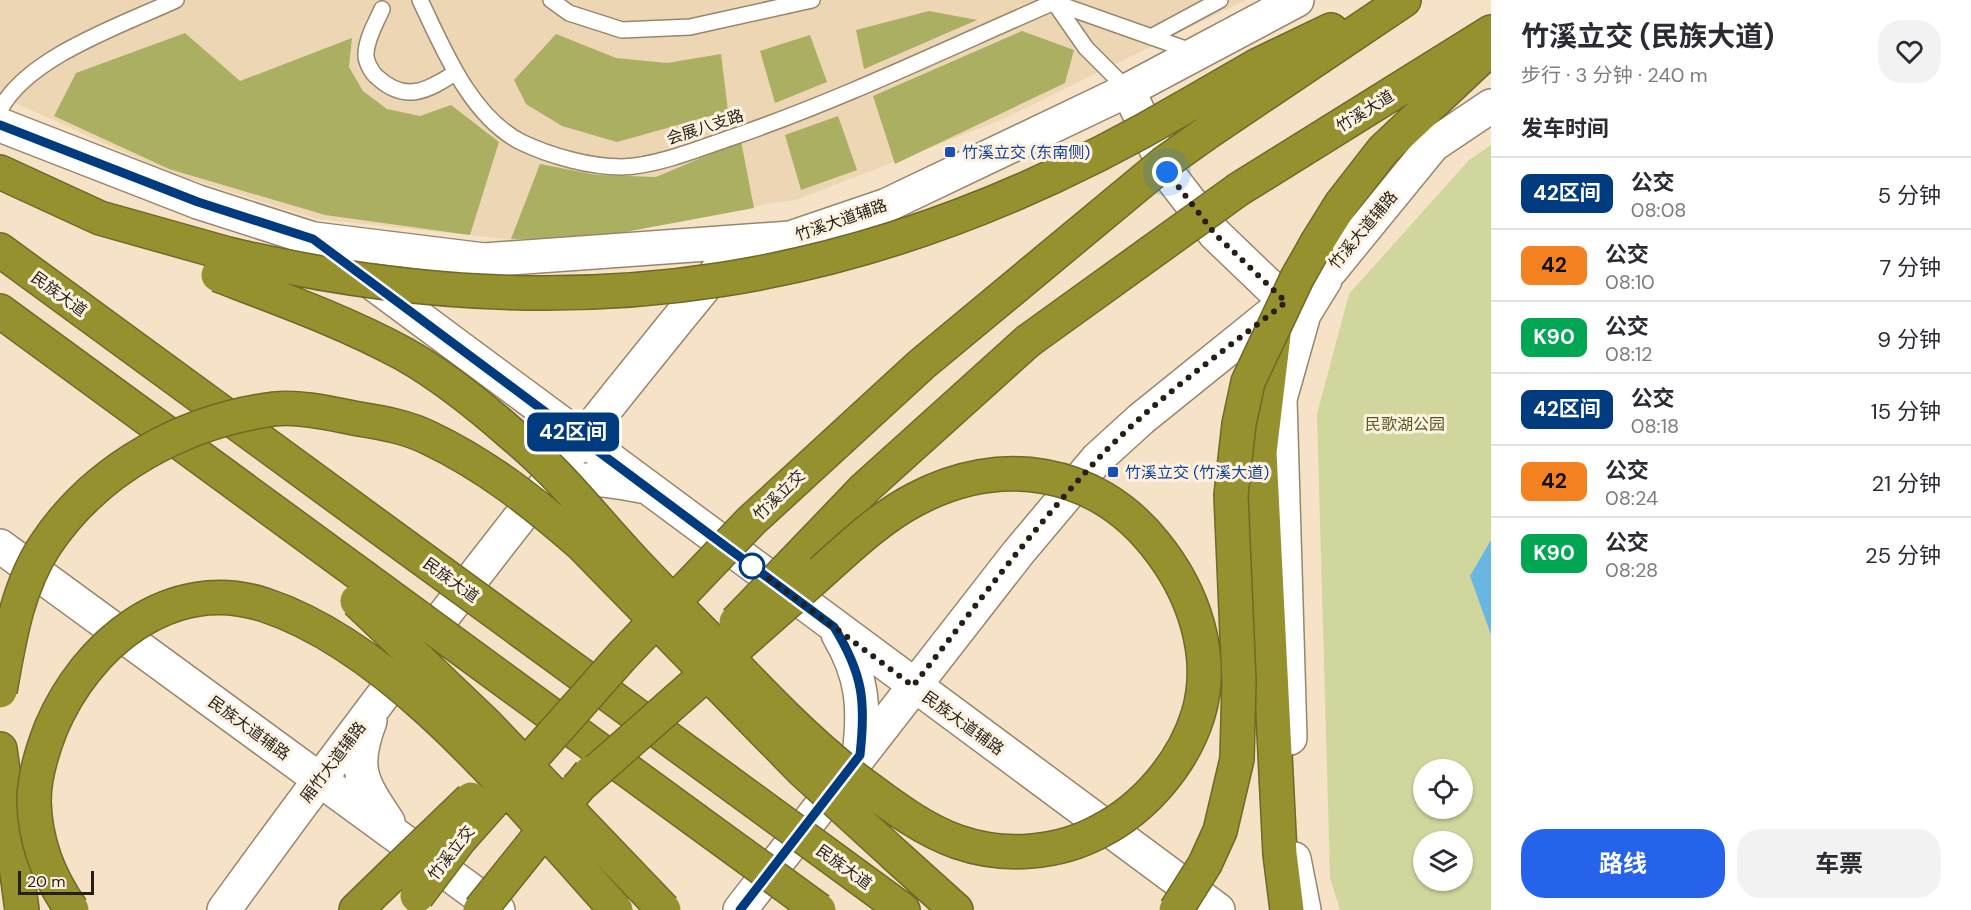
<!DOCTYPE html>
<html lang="zh">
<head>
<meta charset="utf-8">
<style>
	body { margin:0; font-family:"DM Sans","Noto Sans SC",sans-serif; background:#f2f2f3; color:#2b2b33; height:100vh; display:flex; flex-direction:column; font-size:22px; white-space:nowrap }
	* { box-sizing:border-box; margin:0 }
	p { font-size:20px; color:#7c7c81 }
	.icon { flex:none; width:33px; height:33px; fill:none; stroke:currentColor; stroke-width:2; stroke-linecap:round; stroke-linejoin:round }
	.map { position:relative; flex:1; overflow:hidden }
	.details { display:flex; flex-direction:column; background:#fff; width:480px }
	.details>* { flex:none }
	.badge { padding:0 12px; border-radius:9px; font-size:21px; line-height:39px }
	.fabs { position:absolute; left:1413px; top:759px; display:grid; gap:12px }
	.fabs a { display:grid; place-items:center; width:60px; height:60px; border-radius:50%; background:#fff; box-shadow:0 2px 4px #0004; font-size:30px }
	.scale { position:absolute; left:18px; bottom:15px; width:76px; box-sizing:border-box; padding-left:6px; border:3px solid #261f15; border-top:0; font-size:16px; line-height:21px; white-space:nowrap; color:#261f15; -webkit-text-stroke:4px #fdf2e1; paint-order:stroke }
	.you { position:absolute; width:30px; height:30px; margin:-15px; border:4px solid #fff; border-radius:50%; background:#1a73e8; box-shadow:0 0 0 9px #1a73e833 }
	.map>.badge { position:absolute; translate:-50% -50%; box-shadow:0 0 0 3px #fff }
	h2 { padding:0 30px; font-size:22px; line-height:54px }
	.round { display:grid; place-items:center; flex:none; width:63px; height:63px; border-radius:24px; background:#f2f2f3 }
	.overview { display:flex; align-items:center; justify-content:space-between; height:102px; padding:0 30px }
	h1 { font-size:28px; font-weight:700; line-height:45px }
	.cta { display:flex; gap:12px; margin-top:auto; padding:12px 30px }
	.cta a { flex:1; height:69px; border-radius:24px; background:#2563eb; color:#fff; font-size:24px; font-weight:700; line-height:69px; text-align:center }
	.cta a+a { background:#f2f2f3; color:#2b2b33 }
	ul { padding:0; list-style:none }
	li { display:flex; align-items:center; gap:18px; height:72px; padding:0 30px; border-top:2px solid #e1e1e2 }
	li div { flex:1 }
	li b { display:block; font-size:22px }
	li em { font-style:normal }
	li .badge { min-width:66px; font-weight:700; text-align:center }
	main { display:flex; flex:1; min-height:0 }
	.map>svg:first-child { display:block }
	.built { fill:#edd6b4 }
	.green { fill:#d1d69d; fill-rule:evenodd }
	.forest { fill:#aaaf62 }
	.water { fill:#68b6e2 }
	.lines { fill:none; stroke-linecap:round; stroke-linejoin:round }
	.lane-casing { stroke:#97866c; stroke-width:18 }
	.secondary-casing { stroke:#97866c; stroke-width:36 }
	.highway-casing { stroke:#6f6926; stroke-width:36 }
	.lane { stroke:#fff; stroke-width:15 }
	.secondary { stroke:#fff; stroke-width:33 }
	.highway { stroke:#96912f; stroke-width:33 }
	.highway-bridge-casing { stroke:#6f6926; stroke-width:36; stroke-linecap:butt }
	.highway-bridge { stroke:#96912f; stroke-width:33 }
	.line-casing { stroke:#fff; stroke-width:14 }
	.line { stroke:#003b80; stroke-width:9 }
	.walk { stroke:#261f15; stroke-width:6; stroke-dasharray:0 10.8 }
	.transit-dot { fill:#1a4fb4; stroke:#fdf2e1; stroke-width:2 }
	.stop-dot { fill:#fff; stroke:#003b80; stroke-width:3 }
	.labels { text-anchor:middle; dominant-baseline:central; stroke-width:6; stroke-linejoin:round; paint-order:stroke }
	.street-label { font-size:16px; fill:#261f15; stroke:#fdf2e1 }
	.transit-label { font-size:16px; fill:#164399; stroke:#fdf2e1; text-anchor:start }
	.park-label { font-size:16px; fill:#575a21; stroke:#fdf2e1 }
</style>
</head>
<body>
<main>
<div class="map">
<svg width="1491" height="910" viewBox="0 0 1491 910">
	<rect width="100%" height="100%" fill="#f6e3c7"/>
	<!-- built -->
	<path class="built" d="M0,0H1246L1001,120L799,199L543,243L317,219L168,172L0,96Z"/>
	<!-- green -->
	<path class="green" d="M1491,145V910H1340L1330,878L1317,414L1349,294L1469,160ZM1424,770H1462V808H1424ZM1424,842H1462V880H1424Z"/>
	<!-- forest -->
	<path class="forest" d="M929,11L977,20L864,69L856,30Z
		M1022,31L1074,50L1065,83L895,164L873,96Z
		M185,33L240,81L352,38L349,67L363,91L387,109L420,116L451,105L499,142L470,235L325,215L169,169L54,116L76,73Z
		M556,34L616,58L667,63L721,54L728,111L617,142L562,126L526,104L514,80Z
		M810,35L827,82L775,103L760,51Z
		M838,116L857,170L801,190L785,135Z
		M741,141L754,208L593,238L511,239L540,164L597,175L656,177Z"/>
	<!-- water -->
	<path class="water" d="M1491,540V635L1470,576Z"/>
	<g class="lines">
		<!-- lane casing -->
		<g class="lane-casing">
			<path id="lane" d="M420,0C443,48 470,116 521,142C550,156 590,167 622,167C655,166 696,150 727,139C839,101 946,49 1054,2
				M551,0L569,13L622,30L690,27L812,0
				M1047,0L1194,52
				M1054,2L1086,48L1128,90
				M382,9C376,23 367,37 366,53C365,60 371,72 377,77C405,103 427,91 455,73
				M1151,37L1220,0
				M0,110C27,57 124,24 176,0"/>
		</g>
		<!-- secondary casing -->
		<g class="secondary-casing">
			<path id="secondary" d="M1128,90L1167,172L1215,234L1286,302
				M0,125L198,202L313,239L1218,910
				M314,239L484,260L790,238L887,205L1128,90L1297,0
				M543,499C572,472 606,479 641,486
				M0,546L498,910
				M838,634C863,676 865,708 859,755
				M370,721C352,768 361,782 388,822
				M1290,738L1280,399L1304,314L1325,280
				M1294,859L1304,910
				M224,910C384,689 551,474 724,263
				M740,910L1018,553L1097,459L1141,419L1286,302L1331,270L1433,145L1491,106"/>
		</g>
		<!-- highway casing -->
		<g class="highway-casing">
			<path id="highway" d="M1185,107L1256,66L1331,30
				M1205,134L1404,0
				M0,172L100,218L228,254
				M1239,189L1491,32
				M1318,241L1341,204L1383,150L1488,51
				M0,250L391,536
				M0,311L362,576
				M1274,335L1260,452L1280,854L1287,910
				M794,562L865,488L1028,341
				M539,644L724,779
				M512,686L694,819
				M0,749L22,910
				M896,856L956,910
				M873,888L903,910
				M356,910L391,876"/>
		</g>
		<!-- lane -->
		<use href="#lane" class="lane"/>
		<!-- secondary -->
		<use href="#secondary" class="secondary"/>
		<!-- highway -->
		<use href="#highway" class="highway"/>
		<!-- highway-bridge casing -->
		<g class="highway-bridge-casing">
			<path id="highway-bridge" d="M228,254C577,337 877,288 1185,107
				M218,275C281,299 345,322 404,354C443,376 480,406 514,436C557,471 591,515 628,555C659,589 692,621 724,654C766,698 808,742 857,780C888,803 921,829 958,842C1004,858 1058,854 1100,831C1145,808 1183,763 1198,715C1216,655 1193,591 1155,544C1094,468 1000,455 916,499C879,518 846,550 815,578L576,789
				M1028,341L1239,189
				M391,536L539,644
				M362,576L512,686
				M357,601L485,723L664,910
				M736,622L794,562
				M0,691C9,641 17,587 46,544C97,468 184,421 274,409C301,406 333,414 359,419C383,423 407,427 429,438C486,465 534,503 581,544L802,770L896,856
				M724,779L873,888
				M694,819L819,910
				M391,876L471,799
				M417,896L460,839L623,655L751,521L922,364L1163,164L1205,134
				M72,910C49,878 35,841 34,801C34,776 42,751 51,728C86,645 170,574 265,605C400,650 522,807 616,910
				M480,910L590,773
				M1176,910L1205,864L1220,831L1237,759L1239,681L1231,495L1239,424L1248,382L1297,278L1318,241"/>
		</g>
		<!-- highway-bridge -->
		<use href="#highway-bridge" class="highway-bridge"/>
	</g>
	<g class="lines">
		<!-- line casing -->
		<g class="line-casing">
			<path id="line" d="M0,125L198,202L313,239L834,627C863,674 866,701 860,755L740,910"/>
		</g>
		<!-- line -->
		<use href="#line" class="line"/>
		<!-- walk -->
		<path class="walk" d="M752,566L913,686C973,610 1031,530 1097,460C1151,402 1224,351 1286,302L1215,234L1167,172"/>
	</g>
	<!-- markers -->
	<g class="transit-dot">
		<rect x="944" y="146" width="12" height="12" rx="3"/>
		<rect x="1107" y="466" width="12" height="12" rx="3"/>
	</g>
	<circle class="stop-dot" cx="752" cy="566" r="12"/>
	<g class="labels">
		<!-- street labels -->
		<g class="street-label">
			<text transform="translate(1365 111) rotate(-32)">竹溪大道</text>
			<text transform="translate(705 127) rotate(-18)">会展八支路</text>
			<text transform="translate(841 220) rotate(-19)">竹溪大道辅路</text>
			<text transform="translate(1363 230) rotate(-50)">竹溪大道辅路</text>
			<text transform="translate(59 294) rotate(36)">民族大道</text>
			<text transform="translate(779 495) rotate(-44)">竹溪立交</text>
			<text transform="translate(451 580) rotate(36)">民族大道</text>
			<text transform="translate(963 723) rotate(36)">民族大道辅路</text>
			<text transform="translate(249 728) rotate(36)">民族大道辅路</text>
			<text transform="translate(333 762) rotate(-53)">厢竹大道辅路</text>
			<text transform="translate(451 853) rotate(-52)">竹溪立交</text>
			<text transform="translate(844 867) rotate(36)">民族大道</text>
		</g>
		<!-- transit labels -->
		<g class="transit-label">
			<text x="962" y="152">竹溪立交 (东南侧)</text>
			<text x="1125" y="472">竹溪立交 (竹溪大道)</text>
		</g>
		<!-- park labels -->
		<g class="park-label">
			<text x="1405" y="424">民歌湖公园</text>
		</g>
	</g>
</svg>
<div class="fabs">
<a><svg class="icon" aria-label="locate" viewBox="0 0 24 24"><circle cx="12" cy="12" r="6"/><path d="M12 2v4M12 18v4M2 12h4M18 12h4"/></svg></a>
<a><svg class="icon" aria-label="layers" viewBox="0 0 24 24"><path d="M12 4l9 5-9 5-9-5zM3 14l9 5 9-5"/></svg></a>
</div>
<div class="scale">20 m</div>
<div class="you" style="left:1167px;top:172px"></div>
<b class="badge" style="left:573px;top:432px;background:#003b80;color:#fff">42区间</b>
</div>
<section class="details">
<div class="overview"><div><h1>竹溪立交 (民族大道)</h1><p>步行 · 3 分钟 · 240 m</p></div><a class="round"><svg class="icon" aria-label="heart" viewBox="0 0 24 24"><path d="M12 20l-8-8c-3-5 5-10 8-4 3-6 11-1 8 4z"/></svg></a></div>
<h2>发车时间</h2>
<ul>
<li><span class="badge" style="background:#003b80;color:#fff">42区间</span><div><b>公交</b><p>08:08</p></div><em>5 分钟</em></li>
<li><span class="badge" style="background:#f58220;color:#111">42</span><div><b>公交</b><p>08:10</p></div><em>7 分钟</em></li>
<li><span class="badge" style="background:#00a651;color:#fff">K90</span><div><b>公交</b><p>08:12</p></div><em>9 分钟</em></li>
<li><span class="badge" style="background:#003b80;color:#fff">42区间</span><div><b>公交</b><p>08:18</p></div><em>15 分钟</em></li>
<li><span class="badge" style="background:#f58220;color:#111">42</span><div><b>公交</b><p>08:24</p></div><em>21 分钟</em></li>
<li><span class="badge" style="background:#00a651;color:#fff">K90</span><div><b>公交</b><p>08:28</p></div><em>25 分钟</em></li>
</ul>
<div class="cta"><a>路线</a><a>车票</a></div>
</section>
</main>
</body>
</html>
